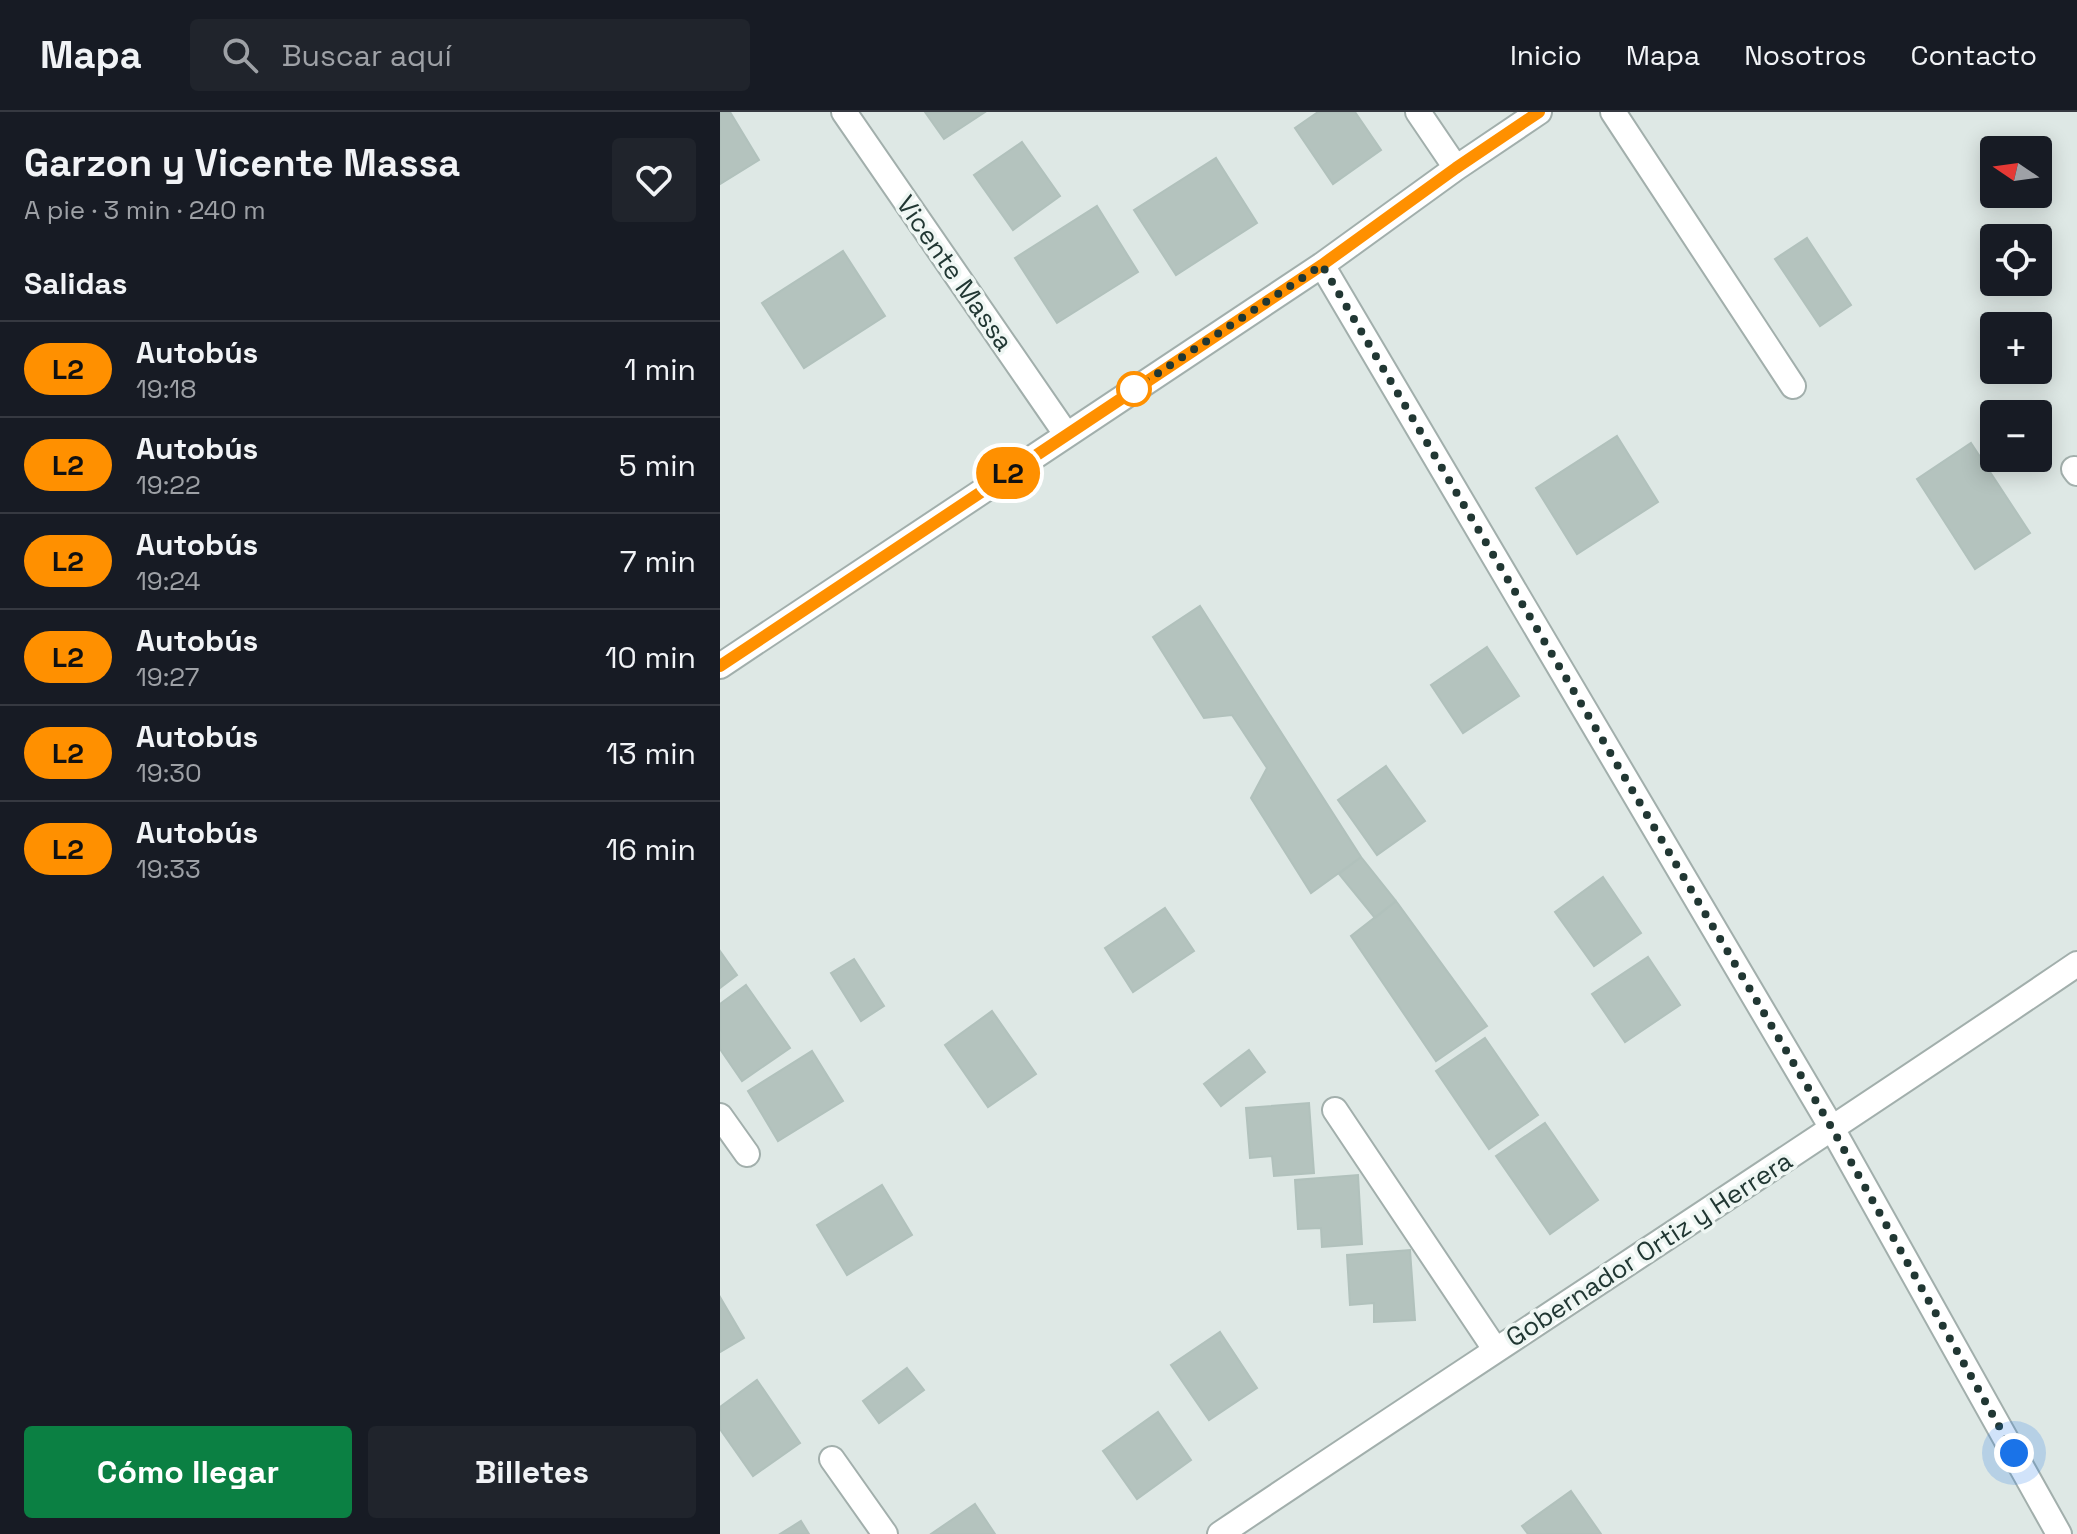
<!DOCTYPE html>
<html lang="es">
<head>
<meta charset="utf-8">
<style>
	body { margin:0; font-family:"Space Grotesk",sans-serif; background:#20242c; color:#f1f3f6; height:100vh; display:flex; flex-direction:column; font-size:30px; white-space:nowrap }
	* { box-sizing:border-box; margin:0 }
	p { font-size:26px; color:#9ea1a6 }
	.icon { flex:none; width:44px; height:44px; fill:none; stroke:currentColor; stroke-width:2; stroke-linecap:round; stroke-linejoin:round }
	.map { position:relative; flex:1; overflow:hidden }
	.drawer { display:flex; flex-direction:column; background:#171b24; width:720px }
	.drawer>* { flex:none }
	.badge { padding:0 16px; border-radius:26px; font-size:28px; line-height:52px }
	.needle { width:52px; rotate:283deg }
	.controls { position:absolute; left:1260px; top:24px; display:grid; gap:16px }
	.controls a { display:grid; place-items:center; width:72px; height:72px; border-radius:8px; background:#171b24; box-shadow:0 4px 20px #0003; font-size:40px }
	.you { position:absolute; width:40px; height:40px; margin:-20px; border:6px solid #fff; border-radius:50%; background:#1a73e8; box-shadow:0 0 0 12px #1a73e833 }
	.map>.badge { position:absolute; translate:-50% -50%; box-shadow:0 0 0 4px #fff }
	h2 { padding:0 24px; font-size:30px; line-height:72px }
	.round { display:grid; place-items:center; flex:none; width:84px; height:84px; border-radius:8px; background:#20242c }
	.summary { display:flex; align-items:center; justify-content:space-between; height:136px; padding:0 24px }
	h1 { font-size:38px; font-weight:600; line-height:60px }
	.primary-button { display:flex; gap:16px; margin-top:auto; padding:16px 24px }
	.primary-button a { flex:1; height:92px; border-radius:8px; background:#0b8043; color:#fff; font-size:32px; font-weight:600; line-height:92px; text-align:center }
	.primary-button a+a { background:#20242c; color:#f1f3f6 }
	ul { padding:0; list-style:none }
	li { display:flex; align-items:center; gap:24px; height:96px; padding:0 24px; border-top:2px solid #363941 }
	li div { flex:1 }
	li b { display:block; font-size:30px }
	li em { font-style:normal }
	li .badge { min-width:88px; font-weight:700; text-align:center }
	header { display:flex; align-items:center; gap:48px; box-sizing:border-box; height:112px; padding:0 40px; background:#171b24; border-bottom:2px solid #363941 }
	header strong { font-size:38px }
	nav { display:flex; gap:44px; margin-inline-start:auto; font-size:28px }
	.search { width:560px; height:72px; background:#20242c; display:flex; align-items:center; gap:20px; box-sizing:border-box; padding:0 28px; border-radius:8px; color:#9ea1a6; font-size:30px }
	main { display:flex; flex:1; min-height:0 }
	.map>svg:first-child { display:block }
	.building { fill:#b4c3be; stroke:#b1c1bc; stroke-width:2 }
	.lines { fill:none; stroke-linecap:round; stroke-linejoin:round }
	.minor-casing { stroke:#a2afac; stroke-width:28 }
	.minor { stroke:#fff; stroke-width:24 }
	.line-casing { stroke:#fff; stroke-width:18 }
	.line { stroke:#ff9000; stroke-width:12 }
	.walk { stroke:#213733; stroke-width:8; stroke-dasharray:0 14.4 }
	.stop-dot { fill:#fff; stroke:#ff9000; stroke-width:4 }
	.labels { text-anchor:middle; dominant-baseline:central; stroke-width:7; stroke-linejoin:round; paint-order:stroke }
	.street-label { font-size:26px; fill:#213733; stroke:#eef6f3 }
</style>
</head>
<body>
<header>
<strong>Mapa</strong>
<div class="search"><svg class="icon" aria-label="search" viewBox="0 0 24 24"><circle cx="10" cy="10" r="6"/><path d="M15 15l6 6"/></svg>Buscar aquí</div>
<nav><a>Inicio</a><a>Mapa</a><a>Nosotros</a><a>Contacto</a></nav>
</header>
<main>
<section class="drawer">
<div class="summary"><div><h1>Garzon y Vicente Massa</h1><p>A pie · 3 min · 240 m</p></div><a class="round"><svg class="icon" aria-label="heart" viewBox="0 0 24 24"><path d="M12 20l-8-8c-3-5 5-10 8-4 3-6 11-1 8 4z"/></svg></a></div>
<h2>Salidas</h2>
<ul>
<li><span class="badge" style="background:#ff9000;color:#111">L2</span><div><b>Autobús</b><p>19:18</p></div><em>1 min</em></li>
<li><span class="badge" style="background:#ff9000;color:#111">L2</span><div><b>Autobús</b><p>19:22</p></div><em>5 min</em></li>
<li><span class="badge" style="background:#ff9000;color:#111">L2</span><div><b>Autobús</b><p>19:24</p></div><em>7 min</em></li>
<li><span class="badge" style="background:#ff9000;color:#111">L2</span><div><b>Autobús</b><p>19:27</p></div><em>10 min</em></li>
<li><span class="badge" style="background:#ff9000;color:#111">L2</span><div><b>Autobús</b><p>19:30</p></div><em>13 min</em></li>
<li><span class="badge" style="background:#ff9000;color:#111">L2</span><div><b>Autobús</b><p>19:33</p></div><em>16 min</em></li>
</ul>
<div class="primary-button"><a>Cómo llegar</a><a>Billetes</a></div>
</section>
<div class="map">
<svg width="1357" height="1422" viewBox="0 0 1357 1422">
	<rect width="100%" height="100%" fill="#dee8e5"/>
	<!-- building -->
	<path class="building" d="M0,0H10L39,48L0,72Z
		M205,0H265L224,27Z
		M598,0H635L661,38L613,72L575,16Z
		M302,30L340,84L293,118L254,63Z
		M496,46L537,111L456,163L414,98Z
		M377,94L418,160L337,211L295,146Z
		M1087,126L1131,193L1100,214L1055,147Z
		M123,139L165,204L84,256L42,191Z
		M897,324L938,390L857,442L816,376Z
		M1251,331L1310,421L1255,457L1197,367Z
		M480,494L641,745L591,781L531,686L547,656L512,603L484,606L433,525Z
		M767,535L799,584L743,621L711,573Z
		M666,654L705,709L657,743L618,688Z
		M641,745L676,789L655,806L619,762Z
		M883,765L921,821L874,854L835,800Z
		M676,789L767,914L716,949L631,824Z
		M445,796L474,839L413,880L385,836Z
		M0,839L17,863L0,876Z
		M928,845L960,893L905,930L872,882Z
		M134,847L164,894L141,909L111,861Z
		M26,873L70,936L22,969L0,937V892Z
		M272,899L316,962L268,995L225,933Z
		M765,926L818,1003L769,1037L716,959Z
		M529,938L545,960L501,994L484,972Z
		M92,939L123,989L58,1029L28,979Z
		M589,991L594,1061L554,1064L552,1044L530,1046L526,996Z
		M825,1011L878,1088L830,1122L776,1044Z
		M638,1063L642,1132L602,1135L601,1116L578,1117L575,1068Z
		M162,1073L192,1123L127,1163L97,1113Z
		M690,1138L695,1208L654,1210V1191L630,1193L627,1143Z
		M0,1185L24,1226L0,1240Z
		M500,1220L537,1276L489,1308L451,1253Z
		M187,1256L204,1278L159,1311L143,1289Z
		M37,1268L80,1331L33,1364L0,1317V1295Z
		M438,1300L471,1348L417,1387L383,1339Z
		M851,1379L881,1422H808L802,1414Z
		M255,1392L275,1422H211Z
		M81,1409L89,1422H60Z"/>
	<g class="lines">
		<!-- minor casing -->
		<g class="minor-casing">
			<path id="minor" d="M124,0L346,322
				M698,0L736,56
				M893,0L1073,274
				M602,153L1113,1018L1339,1422
				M1354,357L1357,361
				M0,554L602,153L736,56L819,0
				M615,998L775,1237
				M0,1004L27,1042
				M112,1347L165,1422
				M500,1422C785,1230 1073,1045 1357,852"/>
		</g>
		<!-- minor -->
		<use href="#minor" class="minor"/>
	</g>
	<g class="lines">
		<!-- line casing -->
		<g class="line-casing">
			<path id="line" d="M0,554L602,153L736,56L819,0"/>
		</g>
		<!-- line -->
		<use href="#line" class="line"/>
		<!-- walk -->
		<path class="walk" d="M414,277L602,153L1113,1018L1294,1341"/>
	</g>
	<!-- markers -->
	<circle class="stop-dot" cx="414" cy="277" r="16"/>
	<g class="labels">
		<!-- street labels -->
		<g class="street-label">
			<text transform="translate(235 161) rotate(55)">Vicente Massa</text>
			<text transform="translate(929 1137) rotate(-33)">Gobernador Ortiz y Herrera</text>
		</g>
	</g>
</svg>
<div class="controls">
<a><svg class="needle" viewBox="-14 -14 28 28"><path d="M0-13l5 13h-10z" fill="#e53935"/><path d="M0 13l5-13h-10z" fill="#9ea1a6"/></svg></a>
<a><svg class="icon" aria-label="locate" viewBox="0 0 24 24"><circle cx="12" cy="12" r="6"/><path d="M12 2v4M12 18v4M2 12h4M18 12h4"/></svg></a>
<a>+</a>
<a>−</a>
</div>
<div class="you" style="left:1294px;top:1341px"></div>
<b class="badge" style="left:288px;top:361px;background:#ff9000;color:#111">L2</b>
</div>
</main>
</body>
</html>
